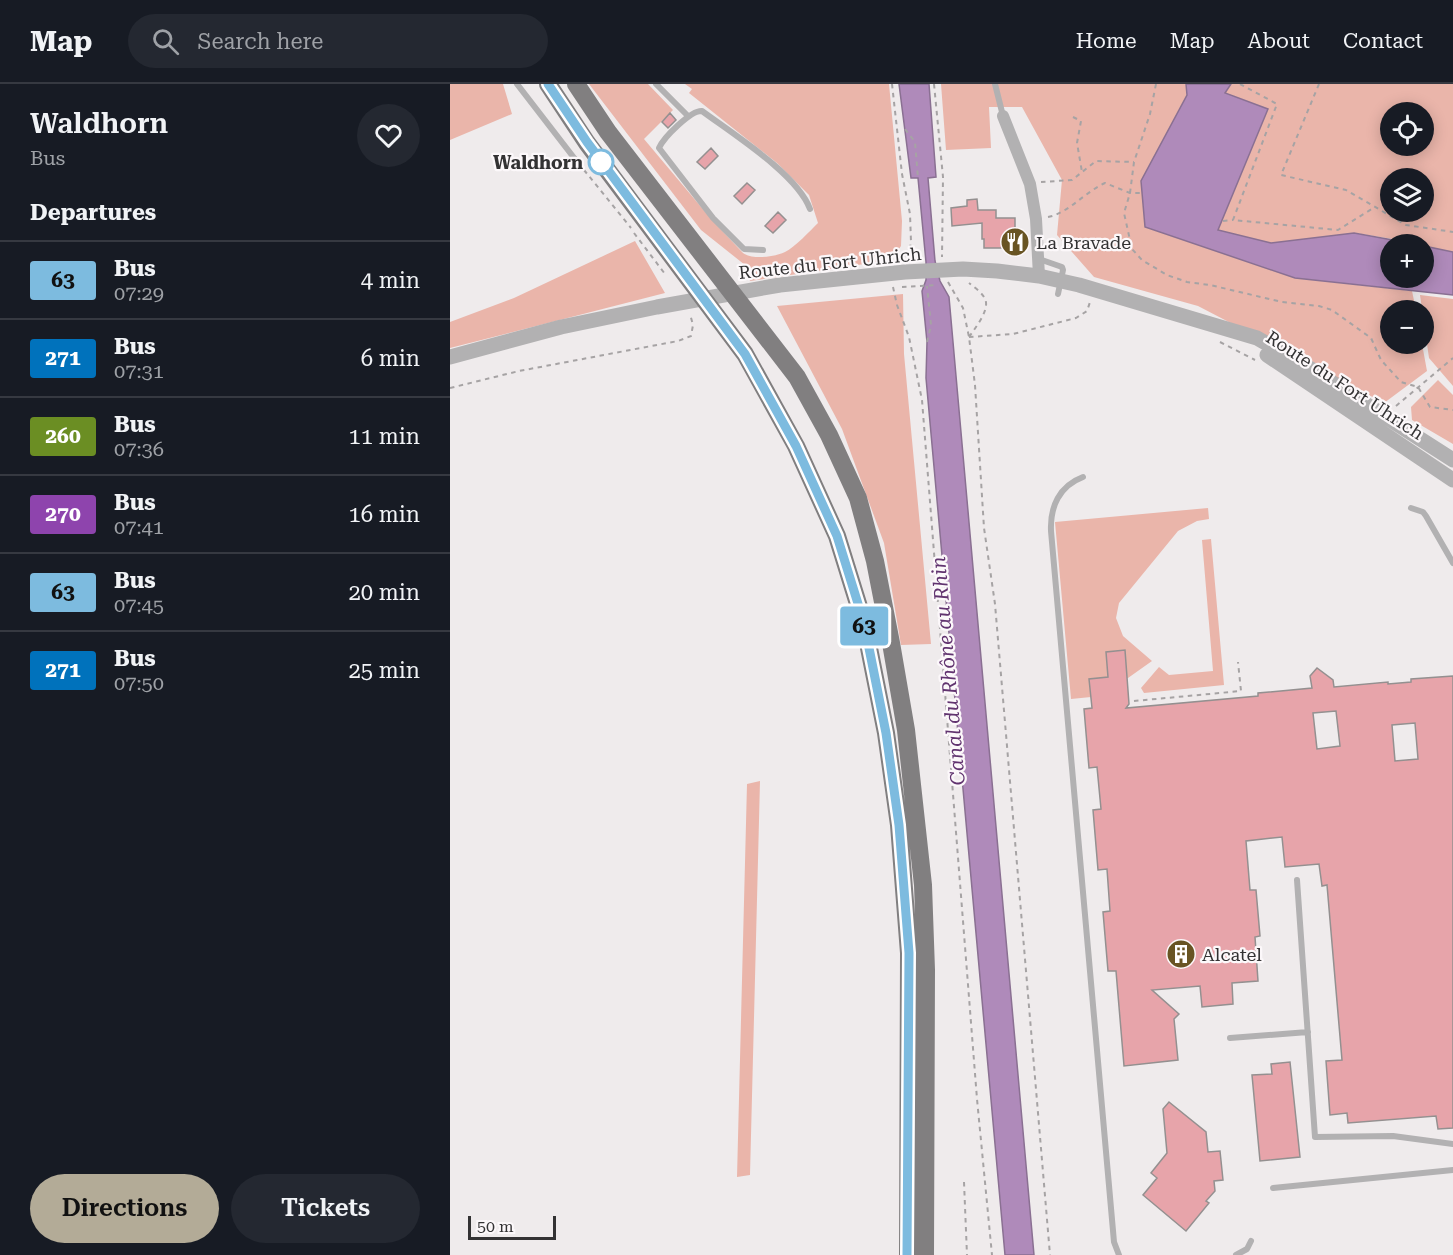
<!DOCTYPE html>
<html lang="en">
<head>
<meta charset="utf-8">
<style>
	body { margin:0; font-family:"Roboto Serif",serif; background:#242831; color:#f1f3f6; height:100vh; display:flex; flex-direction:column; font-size:22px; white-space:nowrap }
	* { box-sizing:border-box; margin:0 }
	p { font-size:20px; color:#9ea1a6 }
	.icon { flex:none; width:33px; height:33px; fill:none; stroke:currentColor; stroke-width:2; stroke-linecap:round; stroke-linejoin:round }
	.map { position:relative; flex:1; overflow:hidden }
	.side { display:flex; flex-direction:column; background:#171b24; width:450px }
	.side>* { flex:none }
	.badge { padding:0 12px; border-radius:4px; font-size:21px; line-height:39px }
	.buttons { position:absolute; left:930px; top:18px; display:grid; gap:12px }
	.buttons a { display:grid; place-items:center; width:54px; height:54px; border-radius:50%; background:#171b24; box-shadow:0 3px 15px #0003; font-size:30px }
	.scale { position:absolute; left:18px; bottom:15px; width:88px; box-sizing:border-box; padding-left:6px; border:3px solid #333233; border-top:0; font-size:16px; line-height:21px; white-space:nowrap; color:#333233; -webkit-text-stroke:4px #fcf8fa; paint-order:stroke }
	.map>.badge { position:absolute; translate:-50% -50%; box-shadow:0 0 0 3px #fff }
	h2 { padding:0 30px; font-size:22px; line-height:54px }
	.round { display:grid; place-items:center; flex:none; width:63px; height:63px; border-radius:32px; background:#242831 }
	.headline { display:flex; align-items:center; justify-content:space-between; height:102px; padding:0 30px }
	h1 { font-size:28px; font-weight:600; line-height:45px }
	.button { display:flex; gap:12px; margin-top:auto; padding:12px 30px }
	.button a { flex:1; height:69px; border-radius:36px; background:#b3ab97; color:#111; font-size:24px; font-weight:600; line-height:69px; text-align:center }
	.button a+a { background:#242831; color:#f1f3f6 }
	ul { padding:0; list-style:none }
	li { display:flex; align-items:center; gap:18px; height:78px; padding:0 30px; border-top:2px solid #363941 }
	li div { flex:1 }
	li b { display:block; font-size:22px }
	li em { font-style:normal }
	li .badge { min-width:66px; font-weight:700; text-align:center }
	header { display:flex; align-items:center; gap:36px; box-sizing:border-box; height:84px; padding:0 30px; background:#171b24; border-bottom:2px solid #363941 }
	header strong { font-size:28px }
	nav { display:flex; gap:33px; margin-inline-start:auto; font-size:21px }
	.search { width:420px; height:54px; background:#242831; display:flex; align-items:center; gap:15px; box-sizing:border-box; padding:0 21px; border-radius:33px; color:#9ea1a6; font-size:22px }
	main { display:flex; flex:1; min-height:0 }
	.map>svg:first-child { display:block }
	.green { fill:#eab5aa; fill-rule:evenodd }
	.water { fill:#af8aba; stroke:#8a7092; stroke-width:1.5 }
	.building { fill:#e7a4aa; stroke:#949090; stroke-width:1.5; fill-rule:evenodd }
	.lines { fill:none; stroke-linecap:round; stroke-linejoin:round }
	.path { stroke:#a6a3a4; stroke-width:2; stroke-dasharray:4.5 4.5; stroke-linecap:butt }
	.service { stroke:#b2b1b2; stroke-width:6 }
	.minor { stroke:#b2b1b2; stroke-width:12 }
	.tertiary { stroke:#b2b1b2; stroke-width:15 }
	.primary { stroke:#817f80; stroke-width:18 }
	.line-casing { stroke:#fff; stroke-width:14 }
	.line { stroke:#7dbbdf; stroke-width:9 }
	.stop-dot { fill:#fff; stroke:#7dbbdf; stroke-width:3 }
	.labels { text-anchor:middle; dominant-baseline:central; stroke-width:4.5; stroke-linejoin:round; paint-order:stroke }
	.stop-label { font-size:18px; font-weight:bold; fill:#333233; stroke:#fcf8fa; text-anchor:end }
	.poi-label { font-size:18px; fill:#333233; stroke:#fcf8fa; text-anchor:start }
	.street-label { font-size:18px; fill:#333233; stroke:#fcf8fa }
	.water-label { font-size:20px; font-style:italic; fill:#61336f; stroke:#fcf8fa }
</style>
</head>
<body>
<header>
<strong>Map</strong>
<div class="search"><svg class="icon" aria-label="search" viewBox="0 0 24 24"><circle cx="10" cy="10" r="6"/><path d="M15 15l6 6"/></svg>Search here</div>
<nav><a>Home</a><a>Map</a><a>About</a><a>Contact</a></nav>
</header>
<main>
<section class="side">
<div class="headline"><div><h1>Waldhorn</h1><p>Bus</p></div><a class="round"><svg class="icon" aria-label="heart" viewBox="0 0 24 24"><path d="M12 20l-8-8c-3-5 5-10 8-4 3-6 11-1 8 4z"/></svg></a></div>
<h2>Departures</h2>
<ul>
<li><span class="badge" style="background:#7dbbdf;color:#111">63</span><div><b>Bus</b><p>07:29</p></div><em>4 min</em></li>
<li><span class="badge" style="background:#0072bc;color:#fff">271</span><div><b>Bus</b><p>07:31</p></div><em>6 min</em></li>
<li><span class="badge" style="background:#6b8e23;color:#fff">260</span><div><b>Bus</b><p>07:36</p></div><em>11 min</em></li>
<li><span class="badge" style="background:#8e44ad;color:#fff">270</span><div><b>Bus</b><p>07:41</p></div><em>16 min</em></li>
<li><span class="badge" style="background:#7dbbdf;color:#111">63</span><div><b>Bus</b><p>07:45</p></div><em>20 min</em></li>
<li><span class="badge" style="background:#0072bc;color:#fff">271</span><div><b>Bus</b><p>07:50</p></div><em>25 min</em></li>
</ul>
<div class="button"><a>Directions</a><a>Tickets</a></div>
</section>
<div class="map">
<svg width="1003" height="1171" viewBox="0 0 1003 1171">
	<rect width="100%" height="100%" fill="#efebec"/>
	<!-- green -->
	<path class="green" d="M0,0H53L62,30L0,56Z
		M139,0H198L223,26L194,55L262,136L293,169C303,176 324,173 335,168C345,163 360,147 368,139L359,111L327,79L239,9L242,5L235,0H439L452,137L451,162L441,176L300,197L295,181L251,146Z
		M491,0H736L737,11L691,97L695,143L845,194L962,207L966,226H940V260H972L977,287L934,319L748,222L644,193L607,151L612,96L572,23H539L541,64L496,66Z
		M781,0H1003V168L974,162V160L905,149L821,159L768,146L818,25L775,9ZM940,28H974V62H940ZM940,94H974V128H940Z
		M185,157L215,209L0,264V238L64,214Z
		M453,210L454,270L481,560L451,561L434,459L392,345L327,222Z
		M970,211L1003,215V302L979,274Z
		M988,296L1003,311V360L962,336L961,323Z
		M758,424L759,435L747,437L728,447L669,519L666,534L673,552L702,577L678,594L639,595L641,613L621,615L605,438Z
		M761,455L774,601L694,609L691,604L709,583L719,591L763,587L752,456Z
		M310,697L300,1091L287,1093L297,700Z"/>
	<!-- water -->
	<path class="water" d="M449,0H479L486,93L478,94L485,177L490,197L499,213L584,1171H555L476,294L477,258L472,207L476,196V178L468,94H461Z
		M736,0H781L775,9L818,25L768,146L821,159L904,149L965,160H940V194H974V162L1003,168V211L845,194L695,143L691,97L737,11Z"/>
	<!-- building -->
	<path class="building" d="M220,29L226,36L218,44L212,38Z
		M261,64L268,72L255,85L247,78Z
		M297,99L305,106L292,120L284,112Z
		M527,115L528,126H546V134H565V164H534V155H532V139L502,142L501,124L517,122V116Z
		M328,128L336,136L323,149L315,142Z
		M675,566L679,620L676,624L808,612V609L862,604L860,592L867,584L883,596L884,603L938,598V600L961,598V595L1003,592V1044L988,1045L986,1032L898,1039L897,1029L880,1031L876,977L892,976L877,801L872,802L869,780L835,783L832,753L796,757L800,806H806L810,852L805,853L808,897L782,899L783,920L752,923L750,902L702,906L729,930L724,935L728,976L674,982L666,887H658L653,828L660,827L657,785L648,786L643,726L651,725L647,683L639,684L634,625L642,624L639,595L658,593L656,568ZM886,627L890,662L867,665L863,629ZM965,639L968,675L945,677L942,641Z
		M840,978L850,1073L810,1077L802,991L822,990L821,980Z
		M719,1018L756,1048L758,1068L770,1067L773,1096L764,1097L765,1107L756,1117L759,1119L736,1147L693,1111L707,1094L701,1089L717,1069L713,1025Z"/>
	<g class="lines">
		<!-- path -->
		<path class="path" d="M442,0L452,90L460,130L461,158L460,164L453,174
			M484,0L493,93L492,173
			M706,0L700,30L684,78L680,109L674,129L682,165L692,176L717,191L737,198L760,201L832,218L869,222L882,226L921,254L931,276L951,298L968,303L980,323L1003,326
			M790,0L827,20L783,136L888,146L925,123
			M869,0L831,91L896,106L956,141L1003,148
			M623,33L631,37L627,59L632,88
			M455,45L465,58L468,94
			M134,86L181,144
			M591,98L622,96L646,77L684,78
			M598,133C617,130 635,108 655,99L680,109H690
			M773,137L783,136
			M184,149L215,190
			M498,198L513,224L519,253L525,301L534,444L545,520L600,1171
			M443,203L447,221L459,253L472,316L527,1015L542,1171
			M452,203L488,201
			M519,253L563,250L626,234L637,227L640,218
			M519,253C525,244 542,224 534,213C531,208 524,203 519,199
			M477,258L481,241L477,202
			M770,258L805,276
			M0,304L69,287L228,257L241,252L243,241L240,230
			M946,322L1003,274
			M684,617L791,607L788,578
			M514,1098L517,1171"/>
		<!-- service -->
		<path class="service" d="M67,0L128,79
			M206,0L238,32
			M545,0L553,32
			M313,166L294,165L263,134L209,64C214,53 241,26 252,27C283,50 347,90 360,125
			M589,175L612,183L613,186L608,210
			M633,393C609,402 600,423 601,447L664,1158L669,1171
			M961,424L973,428L976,432L1003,479
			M847,796L865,1053L943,1052L1003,1060
			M780,954L858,948
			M823,1104L1003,1086
			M786,1171L797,1165L801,1157"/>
		<!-- minor -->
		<path class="minor" d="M553,32L580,100L586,135L589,192"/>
		<!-- tertiary -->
		<path class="tertiary" d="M817,271L1003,396
			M0,273L111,243L207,223L330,201L455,188L513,185L547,187L589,192L629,201L807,254L861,285L1003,376"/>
		<!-- primary -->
		<path class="primary" d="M98,0L137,59L295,270L346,362L387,452L414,539L436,649L449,741L459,869L458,1171
			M126,0L158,48L347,293L379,351L408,414L425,477L441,559L456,646L473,801L476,886L475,1171"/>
	</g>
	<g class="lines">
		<!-- line casing -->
		<g class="line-casing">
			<path id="line" d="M98,0L137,58L295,270L346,362L387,452L414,539L436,649L449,741L459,869L457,1171"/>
		</g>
		<!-- line -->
		<use href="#line" class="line"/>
	</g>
	<!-- icons -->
	<defs>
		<g id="restaurant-disc" transform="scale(1.5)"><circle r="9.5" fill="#685423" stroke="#fcf8fa"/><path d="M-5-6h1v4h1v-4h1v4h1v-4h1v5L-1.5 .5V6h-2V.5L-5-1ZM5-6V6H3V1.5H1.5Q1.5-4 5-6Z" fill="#fff"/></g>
		<g id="building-disc" transform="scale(1.5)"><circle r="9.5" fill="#685423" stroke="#fcf8fa"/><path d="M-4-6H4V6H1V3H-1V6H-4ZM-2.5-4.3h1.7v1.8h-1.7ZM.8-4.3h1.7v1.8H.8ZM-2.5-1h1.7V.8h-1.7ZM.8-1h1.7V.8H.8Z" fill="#fff"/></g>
	</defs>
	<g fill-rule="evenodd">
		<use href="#restaurant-disc" x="565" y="158"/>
		<use href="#building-disc" x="731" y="870"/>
	</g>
	<!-- markers -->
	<circle class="stop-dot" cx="151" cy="78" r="12"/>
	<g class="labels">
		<!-- stop labels -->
		<g class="stop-label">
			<text x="133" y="78">Waldhorn</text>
		</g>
		<!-- poi labels -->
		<g class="poi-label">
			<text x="586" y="158">La Bravade</text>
			<text x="752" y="870">Alcatel</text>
		</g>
		<!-- street labels -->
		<g class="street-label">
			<text transform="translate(380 179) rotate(-6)">Route du Fort Uhrich</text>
			<text transform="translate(895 301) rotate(33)">Route du Fort Uhrich</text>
		</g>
		<!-- water labels -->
		<g class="water-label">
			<text transform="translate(498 587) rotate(-95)">Canal du Rhône au Rhin</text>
		</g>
	</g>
</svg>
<div class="buttons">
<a><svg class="icon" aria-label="locate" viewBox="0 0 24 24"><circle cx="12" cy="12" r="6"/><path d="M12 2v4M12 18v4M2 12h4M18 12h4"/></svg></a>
<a><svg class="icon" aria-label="layers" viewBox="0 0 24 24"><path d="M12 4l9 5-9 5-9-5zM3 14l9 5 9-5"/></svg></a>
<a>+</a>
<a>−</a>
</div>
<div class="scale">50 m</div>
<b class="badge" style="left:414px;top:542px;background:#7dbbdf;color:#111">63</b>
</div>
</main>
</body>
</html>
